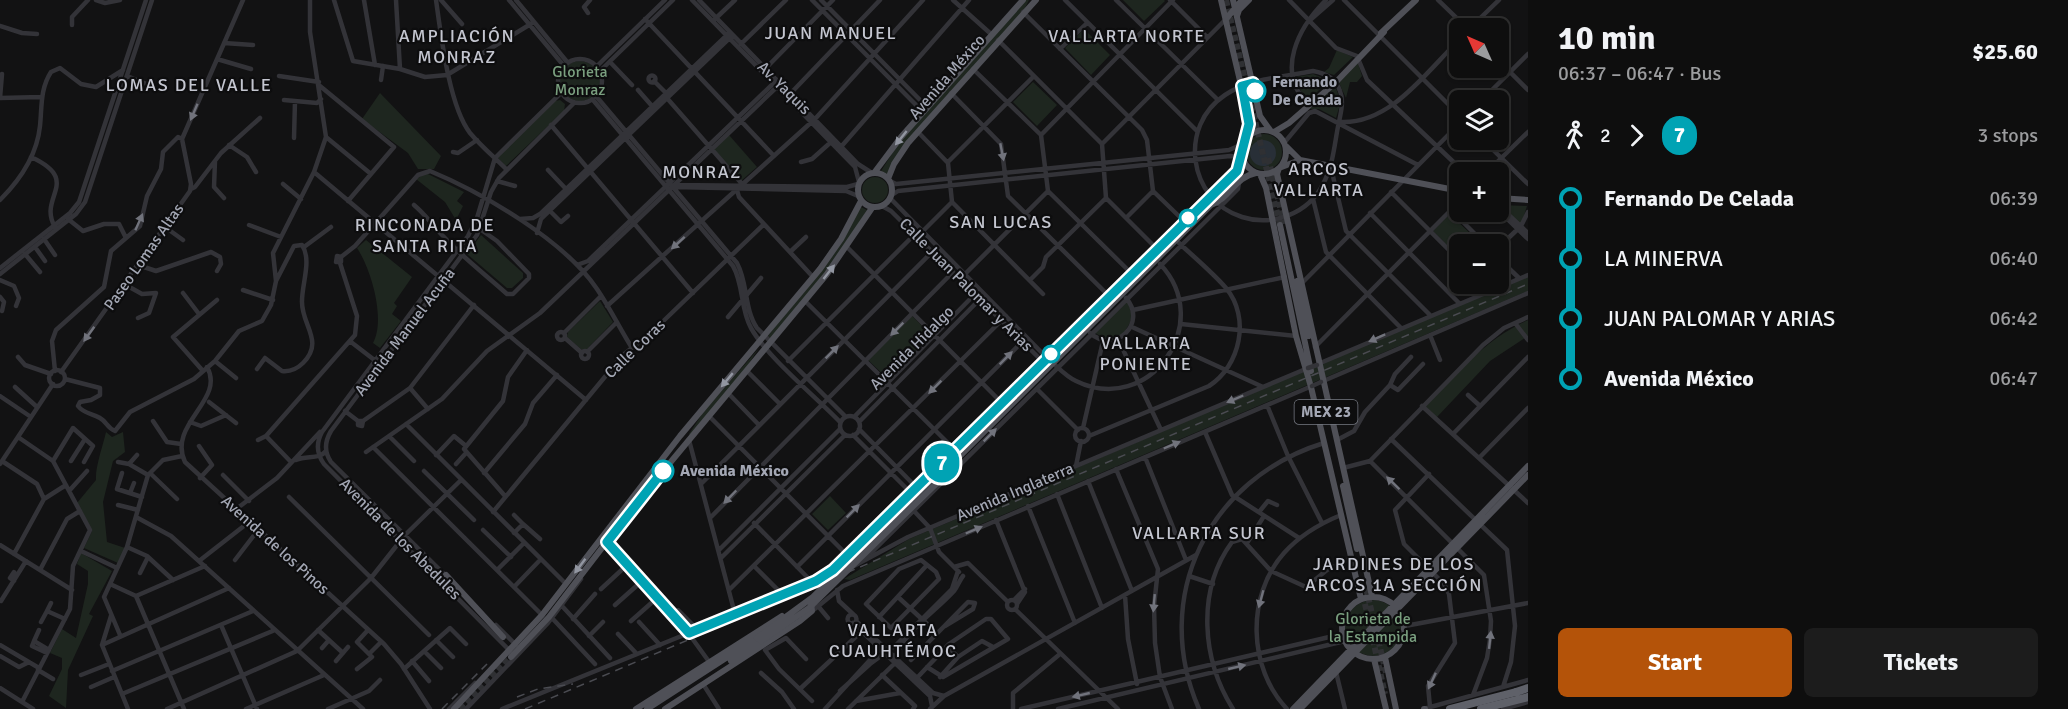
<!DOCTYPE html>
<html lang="en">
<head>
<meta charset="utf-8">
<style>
	body { margin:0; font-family:Signika,sans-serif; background:#1c1c1c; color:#f1f3f6; height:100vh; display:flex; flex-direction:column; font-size:22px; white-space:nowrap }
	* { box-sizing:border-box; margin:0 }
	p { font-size:20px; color:#9b9c9e }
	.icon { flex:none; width:33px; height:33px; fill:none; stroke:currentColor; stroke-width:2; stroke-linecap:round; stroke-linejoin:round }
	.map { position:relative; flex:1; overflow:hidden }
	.side { display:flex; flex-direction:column; background:#0e0e0e; width:540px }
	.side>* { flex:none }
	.badge { padding:0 12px; border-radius:20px; font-size:21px; line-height:39px }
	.needle { width:39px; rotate:315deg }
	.controls { position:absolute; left:1449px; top:18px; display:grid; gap:12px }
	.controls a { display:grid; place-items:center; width:60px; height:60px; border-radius:9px; background:#0e0e0e; box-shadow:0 2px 4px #0004,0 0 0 2px #2e2e2e; font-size:30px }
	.map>.badge { position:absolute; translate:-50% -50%; box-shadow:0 0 0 3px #fff }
	.legs { display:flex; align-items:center; gap:9px; height:66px; padding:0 30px; font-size:20px }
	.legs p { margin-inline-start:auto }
	.head { display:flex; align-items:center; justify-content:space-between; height:102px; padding:0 30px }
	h1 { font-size:33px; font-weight:700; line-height:45px }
	.button { display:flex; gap:12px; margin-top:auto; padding:12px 30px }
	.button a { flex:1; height:69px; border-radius:9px; background:#b45309; color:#fff; font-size:24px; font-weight:700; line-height:69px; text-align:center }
	.button a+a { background:#1c1c1c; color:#f1f3f6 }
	ul { padding:0 30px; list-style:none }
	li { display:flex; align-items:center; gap:21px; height:60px; font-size:22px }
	li i { display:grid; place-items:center; width:9px; height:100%; margin:0 8px; background:currentColor }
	li i::after { content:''; width:15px; height:15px; margin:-8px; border:4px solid; border-radius:50%; background:#0e0e0e }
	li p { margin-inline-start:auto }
	li:first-child i { background:linear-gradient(#0000 50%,currentColor 0) }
	li:last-child i { background:linear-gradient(currentColor 50%,#0000 0) }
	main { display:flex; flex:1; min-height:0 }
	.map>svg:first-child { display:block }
	.green { fill:#1e261f }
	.water { fill:#282f37 }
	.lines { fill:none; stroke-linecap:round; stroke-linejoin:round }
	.major-tunnel { stroke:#2f3033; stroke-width:6; stroke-dasharray:6 3; stroke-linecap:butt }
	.minor { stroke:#333338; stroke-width:4.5 }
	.major { stroke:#4f5057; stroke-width:6 }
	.highway { stroke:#5f6169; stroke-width:8 }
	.rail { stroke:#4a4b51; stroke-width:1.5; stroke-dasharray:8 6; stroke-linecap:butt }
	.minor-bridge { stroke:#333338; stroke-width:4.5 }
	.major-bridge { stroke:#4f5057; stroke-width:6 }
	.highway-bridge { stroke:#5f6169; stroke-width:8 }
	.oneway { fill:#71737c }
	.oneway2 { fill:#9296a1 }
	.line-1-casing { stroke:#fff; stroke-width:14 }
	.line-1 { stroke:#00a3b4; stroke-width:9 }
	.stop-1-dot { fill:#fff; stroke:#00a3b4; stroke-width:3 }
	.labels { text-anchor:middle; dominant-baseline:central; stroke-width:4.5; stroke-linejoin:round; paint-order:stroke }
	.shield { fill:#0d0d0e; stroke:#767982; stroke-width:1.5 }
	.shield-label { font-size:15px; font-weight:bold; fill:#a3a7b4 }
	.park-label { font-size:16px; fill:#7a9f7f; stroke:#0d0d0e }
	.street-label { font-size:16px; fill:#a3a7b4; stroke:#0d0d0e }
	.stop-label { font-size:16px; font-weight:bold; fill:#a3a7b4; stroke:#0d0d0e; text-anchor:start }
	.neighbourhood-label { font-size:18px; letter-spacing:1.5px; fill:#c4c6d0; stroke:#0d0d0e }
</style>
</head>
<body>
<main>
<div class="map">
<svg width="1528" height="709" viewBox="0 0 1528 709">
	<rect width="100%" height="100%" fill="#121213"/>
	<!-- green -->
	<path class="green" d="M1024,0H1029L1023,12L942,103L887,174L881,171L900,141Z
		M1123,0H1164L1165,1L1144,21Z
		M1084,29L1110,55L1091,75L1065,48Z
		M1337,50L1353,57L1334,75L1324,72L1329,68Z
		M560 81a20 20 0 1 1 40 0a20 20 0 1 1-40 0Z
		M1358,63L1362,76L1357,82H1350L1346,98L1339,83Z
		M1313,74L1329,80L1308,101L1302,94L1295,77Z
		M1033,82L1057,105L1037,126L1013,102Z
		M1335,86L1341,101L1336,118L1319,109H1310Z
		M380,93L441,156L434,169H418L408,153L362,119Z
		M560,100L565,104L564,111L506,166L497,157L555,101Z
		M1246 152a18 18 0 1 1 36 0a18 18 0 1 1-36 0Z
		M729,135L757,167L741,181L713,149Z
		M426,173L464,192L457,201L463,206L456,220L445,202L416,179Z
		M862 190a13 13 0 1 1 26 0a13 13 0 1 1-26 0Z
		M1499,205L1527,206L1521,225Z
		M861,207L867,210L837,259L772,339L768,336Z
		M1450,214L1481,244H1460L1459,257L1433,231Z
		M481,235L523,273V278L512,288H507L467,254Z
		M366,240L412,277L394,303L397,306L392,314L401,321L380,348L373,343C386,319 371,269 357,248Z
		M1528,276V291L850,580L844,579L909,539Z
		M600,301L613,322L587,349L582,350L567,337L568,332Z
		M1127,302C1136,316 1130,325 1121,336L1104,338L1095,333Z
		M912,316L931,335L888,379L868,360Z
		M1528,320V336L1490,361L1437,417L1424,408C1456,374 1485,339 1528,320Z
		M759,348L744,371L690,436L689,434L704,411Z
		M106,432L112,437L123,432L125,452L113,461L103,502L107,542L125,548L118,563L84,548L92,531L77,503L96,480C95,467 103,446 106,432Z
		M830,496L846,513L828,530L812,514Z
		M81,553L112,571L89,614L93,616L68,670L66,708L49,696L62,669V658L50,653L62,629L76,638L88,584V571L77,564Z
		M1345 628a28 28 0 1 1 56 0a28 28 0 1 1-56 0Z"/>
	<!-- water -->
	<path class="water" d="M1250 153a13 13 0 1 1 26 0a13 13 0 1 1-26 0Z"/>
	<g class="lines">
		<!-- major-tunnel -->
		<path class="major-tunnel" d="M1226,0L1280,225
			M1268,158L1284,224
			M1366,588L1386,673
			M1363,595L1385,694
			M460,709L511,657"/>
		<!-- minor -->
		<path class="minor" d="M96,0L105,3L120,0
			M334,0L353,61L400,69L425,77L447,75L534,22
			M364,0L375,65
			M396,0L400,69
			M436,0C441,35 449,106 470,133C481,146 494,157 506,169
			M441,0L462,24
			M509,0L564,66
			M516,0L568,63
			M692,0L855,167L859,182
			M699,0L858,164L872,173
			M812,0L923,112
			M821,0L927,107
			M953,0L991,34
			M1065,0L1197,131
			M1116,0L1218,100
			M1170,0L1207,37
			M1289,0L1336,48L1357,56L1367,80L1464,172
			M1344,0L1460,116
			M1438,0L1467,28
			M1023,12L1142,130L1147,140L1153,191L1186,223
			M588,13L584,7L590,0
			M645,19L774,156
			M715,19L735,0
			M1309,21L1333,0
			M72,25V17L88,0
			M0,26L22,33L37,34
			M1470,28L1499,0
			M998,40L1102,144L1106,198L1159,251
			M224,43L253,45
			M741,44L786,0
			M1060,49L1087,23
			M558 81a22 22 0 1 1 44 0a22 22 0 1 1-44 0Z
			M217,59L251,69
			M1498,60L1528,90
			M610,62L632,85
			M597,66L665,0
			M765,69L833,0
			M973,69L1041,135L1048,191L1132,274
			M600,71L673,0
			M1313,71C1325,73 1336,79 1340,91C1345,103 1339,119 1337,132C1334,149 1332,168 1323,184C1309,213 1273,227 1242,217C1188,200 1178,126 1225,95C1250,78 1284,77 1313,71Z
			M648.5 79a3.5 3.5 0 1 1 7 0a3.5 3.5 0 1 1-7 0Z
			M127,76L154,87
			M279,76L319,82
			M381,80L383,66
			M654,81L666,93
			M320,86L394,147L348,201
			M638,90L652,106
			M951,93L1001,144L1008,196L1109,296
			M790,94L880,0
			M596,96L737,263C748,283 744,309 757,328L846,417
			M666,97L743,185
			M0,98L41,97
			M0,98L2,74
			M284,100L317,103L321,99
			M593,100L733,266C744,285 740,309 751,328C767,357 816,397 840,422
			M1482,100L1528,54
			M1309,105C1274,72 1299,27 1326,0
			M1341,122C1391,124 1427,71 1460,39
			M551,125L693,293
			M918,132L948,163L952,202L1043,294
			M1041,135L1173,0
			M326,137L371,174
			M294,138L295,101
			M1483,140L1528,184
			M1284,143L1309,113L1315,111L1418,165
			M1102,144L1226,19
			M229,145L247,157L256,172
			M840,148L969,0
			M453,152L458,153L477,140
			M31,157C83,181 37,197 55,227
			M215,161L214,187L224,198
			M801,162L812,159L831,142
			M948,162L1034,76
			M1331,168L1346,231L1430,315
			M548,170L566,189
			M314,172L586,400
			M1487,172L1528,132
			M497,181L515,186
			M890,181L896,184L1229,150L1243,144
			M283,184L301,199
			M675,185L847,187L858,184
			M675,187L846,191L858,196
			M191,189L195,187L221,153L260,118
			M737,190L739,197L813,277
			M1391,192L1460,261
			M892,195L898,191L1230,156L1242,157
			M890,198L1047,358C1057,366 1065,376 1076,381C1149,417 1216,323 1160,264
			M1313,199L1326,252L1401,328
			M0,200C20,180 37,155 40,126C42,107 40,89 51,72L60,68L81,84L96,87L123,70
			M414,205C427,216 432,225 443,236C462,257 486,275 507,294H513L529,278V274L497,241L480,229
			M1498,205L1528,233
			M882,206L891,211L1043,362
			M1451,210L1485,244
			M1498,210L1528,239
			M550,211L561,222L568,216
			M1370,213L1459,303
			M1126,218L1153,191
			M68,219L83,231L104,224H119L126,238
			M520,219L533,218L540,214L730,32
			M249,225L281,237
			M165,227L183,240
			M537,233L541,219L733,35
			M44,239L55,255
			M35,247L45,261
			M304,247L331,227
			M847,247L1002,403
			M1498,248L1521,226L1528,212
			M790,252L806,237
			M25,254L40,272
			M341,257L337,256L336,262H341V257L355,246L418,175L430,171C483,193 565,241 597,289C610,308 620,329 632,348
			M1498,258L1519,278
			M138,265L156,271L211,252L220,257L221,264L217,271
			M577,265L588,261L777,80
			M0,268L70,213L79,202L146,0
			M0,274L76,214L85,202L152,0
			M963,276L1048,191
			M0,280L14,286L19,298L16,306
			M1030,280L1043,267L1046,257L1106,198
			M124,284L142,294L156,293L149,313L138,318
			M1301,284L1460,123
			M1483,284L1490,291
			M243,290L273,300
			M183,293L199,314
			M1451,295L1462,284
			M0,297L4,302L2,311
			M805,301L955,450
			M607,306L815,119L923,0
			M1133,310L1285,277
			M728,317L761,278
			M1515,323L1528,340
			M1181,324L1296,336
			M1132,327L1263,387
			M557 336a4 4 0 1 1 8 0a4 4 0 1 1-8 0Z
			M564,333L601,296
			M1090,333C1115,355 1148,323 1126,298
			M1430,335L1440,360
			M565,338L582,353
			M1118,339L1161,430
			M351,342L377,362
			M1315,347L1451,210L1456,190
			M581 355a4 4 0 1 1 8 0a4 4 0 1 1-8 0Z
			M587,352L617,322
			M18,357L25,365L51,374
			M215,361L236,378
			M788,361L915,234L922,232L952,202
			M1318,364L1528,275
			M207,367C226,400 167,424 185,462L384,644L401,664L430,709
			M257,369L265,358L282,371C291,372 297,369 303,363C325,341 301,325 302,301C302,283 312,260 302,245L294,246L276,281
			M49 378a8 8 0 1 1 16 0a8 8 0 1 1-16 0Z
			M55,371L52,341L56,330L104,287L111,251L140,226L147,196L161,169L163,152L178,137L182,139
			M203,371L173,337L217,300
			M747,371L780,404
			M61,372L190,191L191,184L182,139L243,0
			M65,379L100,388V395L91,400L80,402L78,406C84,414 92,413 100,418C107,422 107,428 115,431L130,412L194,379L215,361L239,331L262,321L271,305L276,281L273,253L314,172L326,137L310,32V0
			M1321,382L1528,293
			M1390,385L1398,390L1423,364
			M15,387L37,407
			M410,388L428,409
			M1037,389L1078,430
			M728,393L759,425
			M1468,395L1480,406
			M0,396L31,417
			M209,402L236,423
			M1267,405L1288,456L1322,523
			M1422,406L1528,503
			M345,411L358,421H363L362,426L358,425V421
			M709,416L848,556L855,558
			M840 426a10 10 0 1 1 20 0a10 10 0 1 1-20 0Z
			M854,417L975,294
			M153,421L167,442L181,444
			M363,421L410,388L474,305
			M190,422L201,426L226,415
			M859,422L981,298
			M406,424L566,584
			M1083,428L1103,341
			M1075 435a7 7 0 1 1 14 0a7 7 0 1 1-14 0Z
			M859,429L917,488
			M1205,432L1232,495L1299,538
			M1453,434L1528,357
			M853,435L911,493
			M266,436L291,462
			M389,436L414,461
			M1089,436L1209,386C1240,366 1251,318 1226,288C1212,272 1195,258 1179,243
			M18,437L53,461L90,530L73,566L70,609L22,702
			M1391,439L1507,550L1515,626L1511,662L1503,687
			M258,440L266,436L355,335L357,316L340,263
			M689,440L735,614
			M1337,440L1354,431L1365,412L1390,385L1395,374L1411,357
			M199,446L212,465L200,478
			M373,447L542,615
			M366,452L442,399L487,351L540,313L780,84
			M436,455L454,436L466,446
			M1145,457L1186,560
			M1479,458L1528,408
			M296,460C307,455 319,460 326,451
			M2,461L37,484L44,499
			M53,461L73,428L93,446L84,462
			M71,461L85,439
			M1370,461L1484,575L1491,621L1490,639L1487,658L1473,695
			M118,462L129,464L148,475
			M0,464L53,384
			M129,464L137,455
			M456,464L466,453
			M1076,466L1081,441
			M1343,468L1370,461L1483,345L1504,328L1528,317
			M1116,469L1158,569L1154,606L1155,643L1160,677L1172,709
			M424,471L474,520
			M122,473L117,489L142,497
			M150,473L177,499
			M484,473L525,424L533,403L557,375
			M1429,474L1395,510L1404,544L1444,584L1449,594L1455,643L1428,686L1430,707
			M223,475L249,501
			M1088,481L1132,591
			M702,483L932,252
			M69,491L87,471
			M130,493L134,483
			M1057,494L1102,608
			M505,496L464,449L503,401L508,377L527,350
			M289,497L429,635
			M118,505L138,510
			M1028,506L1075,623
			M235,510L277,478L320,432
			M914,511L930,528L939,552L959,572
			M493,512L623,355L652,332L764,224
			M1259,512L1268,501L1277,505
			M514,515L523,524
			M136,517L171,536L363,709
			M711,517L953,272
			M996,520L1025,592L1017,604
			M754,523L812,582
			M483,530L511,557
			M514,533L523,524L540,539
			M607,542L689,634L710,663
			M1247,543L1264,516
			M0,545L72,590
			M127,547L147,556L173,580
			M719,550L840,429
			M81,551L117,568
			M14,554L44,499L66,485
			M863,556L874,550L1221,206L1238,189L1239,183
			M721,558L845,435
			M235,560L258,530
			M921,560L936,572L939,579L891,628L866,604L899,569Z
			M199,561L249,522
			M755,567L782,594
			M797,567L1022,342
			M852,567L908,537L1308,368
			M954,567L968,563L1008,602
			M40,570L67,519L80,511
			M497,570L524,543
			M14,572L10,578L14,581
			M140,573L148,557
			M829,573L1230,176
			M1189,576L1213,584
			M447,577L331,462C324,452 325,441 331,431L477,235L491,192L499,178L574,103
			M110,584L136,596L205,566
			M514,587L541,559
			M601,589L627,565
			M729,590L1006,316
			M837,590L839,601L854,615
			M1125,595L1128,639L1137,684
			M136,596L184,709
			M898,597L937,633
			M1007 605a5 5 0 1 1 10 0a5 5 0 1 1-10 0Z
			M1014,600L1025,589
			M1,601L26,561
			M51,603L47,611L65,619
			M615,605L642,581
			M562,606L610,658
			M818,606L828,618
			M1015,609L1118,709
			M811,612L843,586L1312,386
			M672,614L678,610L692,624
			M847.5 619a4.5 4.5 0 1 1 9 0a4.5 4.5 0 1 1-9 0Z
			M111,616L102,645L128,709
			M879,617L927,565
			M552,618L595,664
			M573,619L595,594
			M631,621L657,598
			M856,621L933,693L944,696
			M41,622L47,611
			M639,622L660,645
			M853,623L930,696L932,706
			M221,625L257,709
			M496,625L516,645
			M1405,626L1528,603
			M39,630L34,641L49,650
			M318,630L343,653
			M618,634L636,653
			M120,635L104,597L127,547L148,475L163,460L182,456
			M589,636L603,622
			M436,640L453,657
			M34,641L32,646L47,653
			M0,645L39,668
			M102,645L229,588
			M947,646L958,657
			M322,648L329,640
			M424,651L441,668
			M510,651L324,464C316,453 316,443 322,432L468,236L477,218L495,158L561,93
			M369,654L381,642
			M0,656L19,667L29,662
			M895,658C904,631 935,612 954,591C958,586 959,581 963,576
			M806,659L786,638L765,650L779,669L812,701
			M911,660L968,602L975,603L973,609L945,626
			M336,661L348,647
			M412,661L429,681
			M357,669L372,657L357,642L368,630
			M404,669L450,628L466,644
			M38,670L53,679
			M112,671L253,611
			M1336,672L1345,709
			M761,673L782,692L794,709
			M81,675L109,664
			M882,675L915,706L913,709
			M940,677L958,657L982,641L993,647
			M914,681L949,644L986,619H991L1008,639L943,677L927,667
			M703,684L719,709
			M91,687L114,677
			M0,688L33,709
			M801,688L862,631
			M840,691L870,664L897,644L952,589L958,571
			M122,694L275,630
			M856,701L900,693
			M1427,708L1528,680
			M167,709L297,651L371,578L405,535L461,480
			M246,709L324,675
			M328,709L369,691L380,680
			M449,709L475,683
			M466,709L548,623L581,579
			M502,709L836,573
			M825,709L881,648
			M848,709L896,662
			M930,709L944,696L1196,555
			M1013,709V693L1060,654
			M1021,709L1342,634
			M1058,709L1345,641
			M1199,709C1150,597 1209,478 1324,443
			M1233,709C1202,660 1196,591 1232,542L1242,539L1271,571L1306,587L1327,570L1351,558
			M1287,709C1248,668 1246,596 1284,553C1300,535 1319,524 1341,515
			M1503,709L1528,702"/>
		<!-- major -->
		<path class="major" d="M1221,0L1249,119L1245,139
			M1233,0L1260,116L1270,130
			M1237,16L1239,10L1249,0
			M1226,19L1242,0
			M1381,33L1416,0
			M1242 152a22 22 0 1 1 44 0a22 22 0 1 1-44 0Z
			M1274,132L1289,123L1335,83L1384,32
			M1286,146L1300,160
			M858 190a17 17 0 1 1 34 0a17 17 0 1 1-34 0Z
			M874,173L901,137L1023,0
			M1260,174L1266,188L1296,336L1311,387L1361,599
			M888,179L894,164L908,143L1036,0
			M1498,198L1528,200
			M1211,205L1234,176L1243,159
			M1280,225L1311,371
			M1297,281L1309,336
			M1085,320L1096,316
			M941,479L950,466L1211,205C1230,198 1235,177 1256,173
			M1343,486L1357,549
			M446,575L503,637
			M1372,596L1277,174L1279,168L1300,160L1460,191
			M1342 628a31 31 0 1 1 62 0a31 31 0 1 1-62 0Z
			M511,657L549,617L635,505L827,274L872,208
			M1385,657L1396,709
			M1374,659L1386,709
			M731,661L761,641
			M454,709L542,615L680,436L820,269L841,239L861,201
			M636,709L782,616
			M647,709L757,638
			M665,709L800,621L812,611L811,603
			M1293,709L1528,466
			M1300,709L1528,475
			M1424,709H1425"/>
		<!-- highway -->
		<path class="highway" d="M1516,692L1528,688
			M1481,709L1528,697"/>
		<!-- rail -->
		<path class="rail" d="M517,697L538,689L573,684
			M442,709L487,664
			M525,709L1528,284"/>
		<!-- minor-bridge -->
		<path class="minor-bridge" d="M1308,368L1317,365
			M1312,386L1321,382"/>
		<!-- major-bridge -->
		<path class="major-bridge" d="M757,638L813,597L937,474
			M761,641L809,608L941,479"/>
		<!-- highway-bridge -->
		<path class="highway-bridge" d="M1450,709L1516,692"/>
	</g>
	<!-- one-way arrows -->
	<defs><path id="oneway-solid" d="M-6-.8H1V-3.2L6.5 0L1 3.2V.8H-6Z" transform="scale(1.5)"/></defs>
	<g class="oneway">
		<use href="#oneway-solid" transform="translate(194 112) rotate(113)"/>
		<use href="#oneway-solid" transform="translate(1002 152) rotate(79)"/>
		<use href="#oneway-solid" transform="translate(139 222) rotate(-66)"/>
		<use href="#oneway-solid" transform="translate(678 243) rotate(138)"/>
		<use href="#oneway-solid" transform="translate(897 329) rotate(135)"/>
		<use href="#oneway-solid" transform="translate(89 334) rotate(126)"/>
		<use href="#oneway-solid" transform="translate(1377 338) rotate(156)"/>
		<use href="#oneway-solid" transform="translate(832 352) rotate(-45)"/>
		<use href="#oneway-solid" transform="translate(1006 358) rotate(-45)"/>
		<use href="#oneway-solid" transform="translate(935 387) rotate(135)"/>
		<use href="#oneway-solid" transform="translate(1235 399) rotate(157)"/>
		<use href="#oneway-solid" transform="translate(990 435) rotate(-45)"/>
		<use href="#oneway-solid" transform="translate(1172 445) rotate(-23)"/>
		<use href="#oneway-solid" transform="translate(1393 483) rotate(-136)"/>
		<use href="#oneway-solid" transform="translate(730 497) rotate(134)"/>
		<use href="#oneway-solid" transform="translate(853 511) rotate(-45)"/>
		<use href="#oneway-solid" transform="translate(974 530) rotate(-23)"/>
		<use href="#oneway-solid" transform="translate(1261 599) rotate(105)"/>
		<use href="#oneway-solid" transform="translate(1154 603) rotate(95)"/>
		<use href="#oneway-solid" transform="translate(1490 640) rotate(-84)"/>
		<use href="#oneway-solid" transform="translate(1237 667) rotate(-13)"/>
		<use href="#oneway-solid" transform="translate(1432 681) rotate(115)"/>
		<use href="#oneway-solid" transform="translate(1081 695) rotate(167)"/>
	</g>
	<g class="oneway2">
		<use href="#oneway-solid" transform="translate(901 138) rotate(129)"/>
		<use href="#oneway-solid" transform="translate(829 272) rotate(-52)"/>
		<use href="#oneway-solid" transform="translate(727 380) rotate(130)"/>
		<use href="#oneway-solid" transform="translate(580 566) rotate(127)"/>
	</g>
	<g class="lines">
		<!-- line-1 casing -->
		<g class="line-1-casing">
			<path id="line-1" d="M663,471L607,542L689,633L816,581L833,570L1237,171L1249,124L1242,86L1253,83L1255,91"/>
		</g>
		<!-- line-1 -->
		<use href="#line-1" class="line-1"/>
	</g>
	<!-- markers -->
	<g class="stop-1-dot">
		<circle cx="1255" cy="91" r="10"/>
		<circle cx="1188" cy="218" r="8"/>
		<circle cx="1051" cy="354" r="8"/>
		<circle cx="663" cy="471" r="10"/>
	</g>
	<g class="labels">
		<!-- shield labels -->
		<rect class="shield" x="1294.5" y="400" width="63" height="24" rx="4.5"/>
		<g class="shield-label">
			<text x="1326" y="412">MEX 23</text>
		</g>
		<!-- park labels -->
		<g class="park-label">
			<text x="580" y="72">Glorieta<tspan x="580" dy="18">Monraz</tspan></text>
			<text x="1373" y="619">Glorieta de<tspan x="1373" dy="18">la Estampida</tspan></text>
		</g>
		<!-- street labels -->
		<g class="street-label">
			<text transform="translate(947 77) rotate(-49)">Avenida México</text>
			<text transform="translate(784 88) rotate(45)">Av. Yaquis</text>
			<text transform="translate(144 257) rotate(-55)">Paseo Lomas Altas</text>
			<text transform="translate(966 285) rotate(45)">Calle Juan Palomar y Arias</text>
			<text transform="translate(405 332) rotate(-53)">Avenida Manuel Acuña</text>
			<text transform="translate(912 348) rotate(-45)">Avenida Hidalgo</text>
			<text transform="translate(635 349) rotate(-44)">Calle Coras</text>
			<text transform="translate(1015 492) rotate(-23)">Avenida Inglaterra</text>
			<text transform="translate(400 539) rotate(45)">Avenida de los Abedules</text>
			<text transform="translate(275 545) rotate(42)">Avenida de los Pinos</text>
		</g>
		<!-- stop labels -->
		<g class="stop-label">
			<text x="1272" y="82">Fernando<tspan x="1272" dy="18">De Celada</tspan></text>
			<text x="680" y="471">Avenida México</text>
		</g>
		<!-- neighbourhood labels -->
		<g class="neighbourhood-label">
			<text x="831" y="33">JUAN MANUEL</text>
			<text x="457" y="36">AMPLIACIÓN<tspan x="457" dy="21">MONRAZ</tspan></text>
			<text x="1127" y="36">VALLARTA NORTE</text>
			<text x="189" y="85">LOMAS DEL VALLE</text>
			<text x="1319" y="169">ARCOS<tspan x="1319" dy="21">VALLARTA</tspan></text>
			<text x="702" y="172">MONRAZ</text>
			<text x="1001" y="222">SAN LUCAS</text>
			<text x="425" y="225">RINCONADA DE<tspan x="425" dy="21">SANTA RITA</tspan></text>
			<text x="1146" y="343">VALLARTA<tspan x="1146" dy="21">PONIENTE</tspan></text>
			<text x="1199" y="533">VALLARTA SUR</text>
			<text x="1394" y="564">JARDINES DE LOS<tspan x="1394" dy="21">ARCOS 1A SECCIÓN</tspan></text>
			<text x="893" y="630">VALLARTA<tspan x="893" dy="21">CUAUHTÉMOC</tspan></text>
		</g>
	</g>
</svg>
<div class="controls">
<a><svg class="needle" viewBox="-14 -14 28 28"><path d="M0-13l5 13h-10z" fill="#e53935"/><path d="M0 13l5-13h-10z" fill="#9b9c9e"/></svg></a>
<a><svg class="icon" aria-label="layers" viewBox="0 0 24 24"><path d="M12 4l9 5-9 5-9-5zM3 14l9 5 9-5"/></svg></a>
<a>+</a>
<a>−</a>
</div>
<b class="badge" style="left:942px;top:463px;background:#00a3b4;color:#fff">7</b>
</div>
<section class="side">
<div class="head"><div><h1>10 min</h1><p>06:37 – 06:47 · Bus</p></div><b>$25.60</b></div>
<div class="legs"><svg class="icon" aria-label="walk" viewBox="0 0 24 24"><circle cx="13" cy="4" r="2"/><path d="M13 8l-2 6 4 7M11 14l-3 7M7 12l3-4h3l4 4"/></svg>2<svg class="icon" aria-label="forward" viewBox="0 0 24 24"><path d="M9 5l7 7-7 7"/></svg><b class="badge" style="background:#00a3b4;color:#fff">7</b><p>3 stops</p></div>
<ul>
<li><i style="color:#00a3b4"></i><b>Fernando De Celada</b><p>06:39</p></li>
<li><i style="color:#00a3b4"></i><span>LA MINERVA</span><p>06:40</p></li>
<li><i style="color:#00a3b4"></i><span>JUAN PALOMAR Y ARIAS</span><p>06:42</p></li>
<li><i style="color:#00a3b4"></i><b>Avenida México</b><p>06:47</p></li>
</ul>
<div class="button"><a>Start</a><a>Tickets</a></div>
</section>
</main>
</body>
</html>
